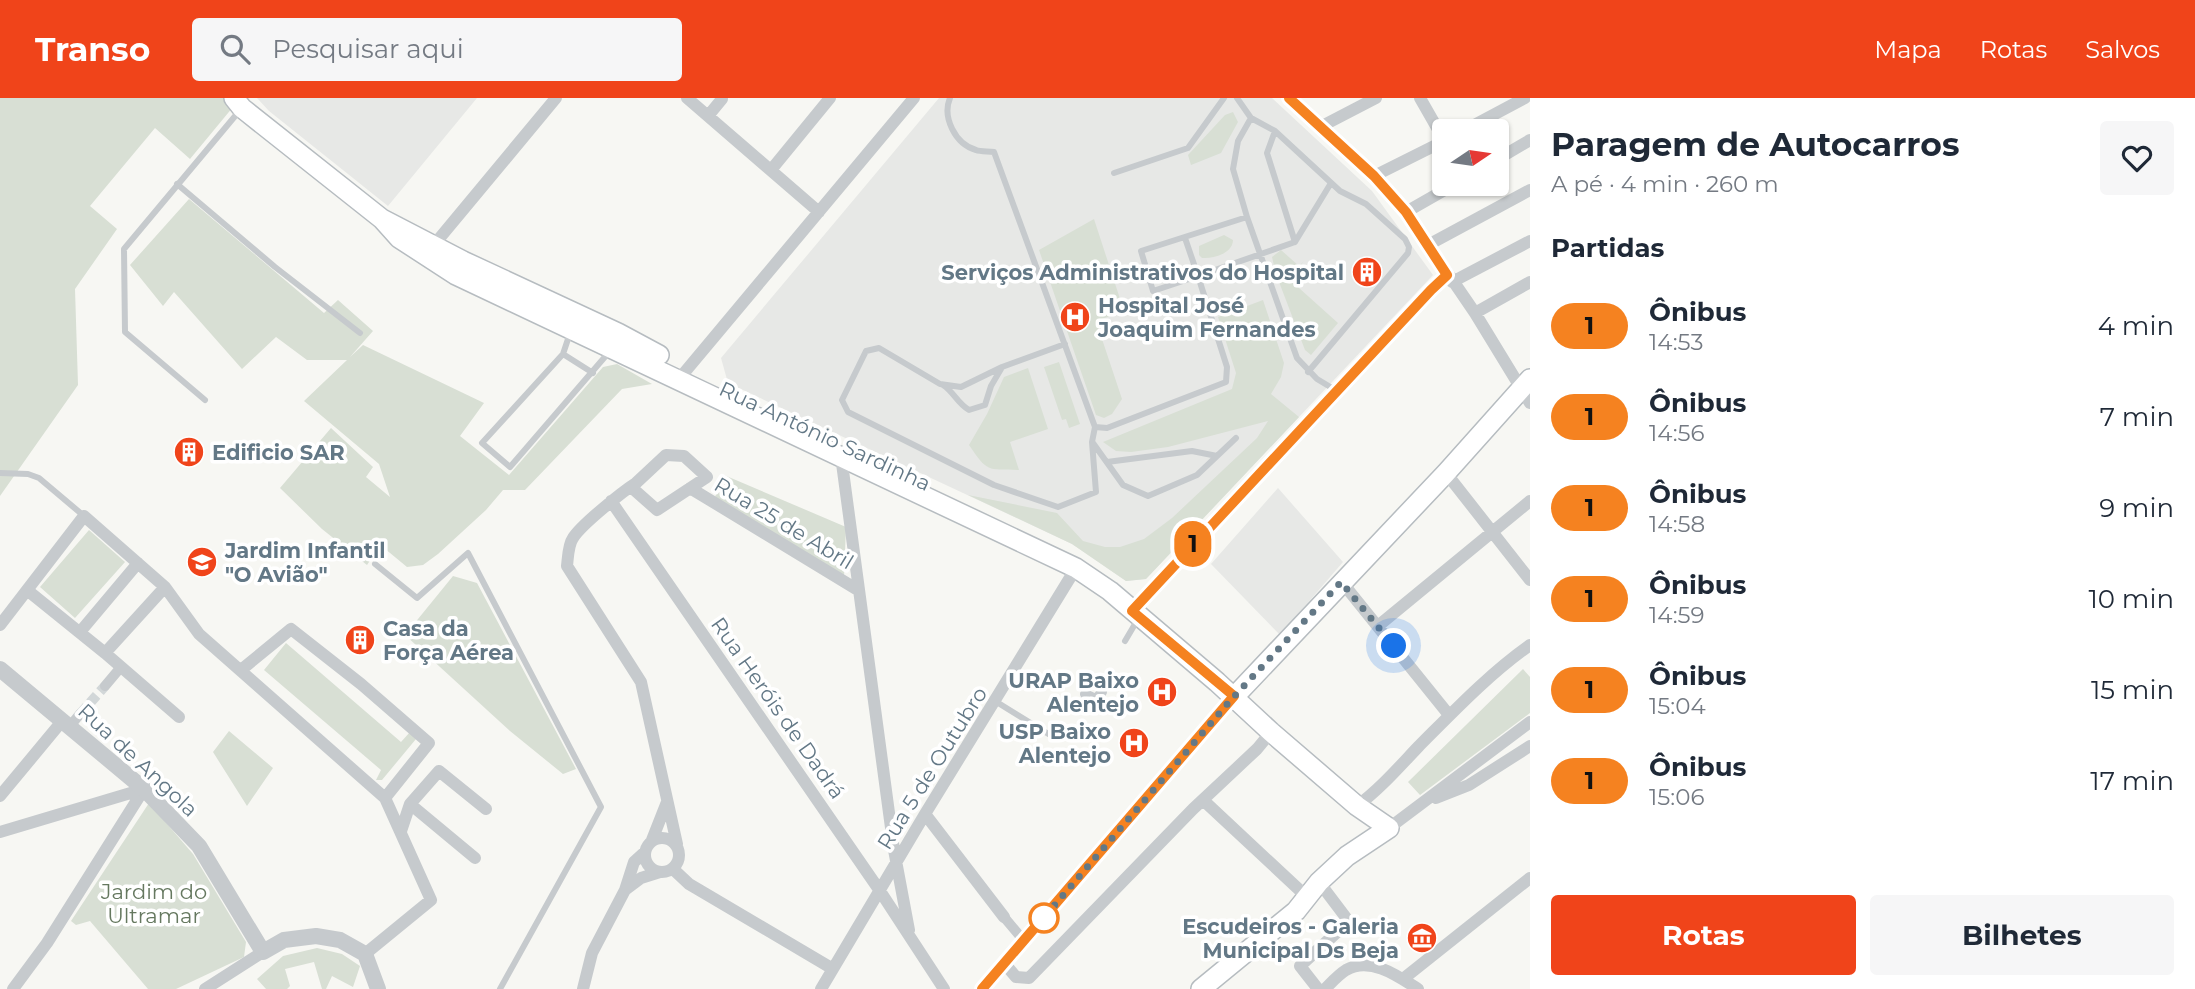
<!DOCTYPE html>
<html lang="pt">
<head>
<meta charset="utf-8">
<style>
	body { margin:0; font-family:Montserrat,sans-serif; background:#f6f6f7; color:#1f2937; height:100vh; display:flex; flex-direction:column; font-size:26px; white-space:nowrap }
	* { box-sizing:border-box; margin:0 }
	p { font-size:23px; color:#747a83 }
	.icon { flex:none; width:38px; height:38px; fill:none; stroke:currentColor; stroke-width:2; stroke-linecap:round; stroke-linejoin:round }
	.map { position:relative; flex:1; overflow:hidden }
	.side { display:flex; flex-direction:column; background:#fff; width:665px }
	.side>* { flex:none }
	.badge { padding:0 14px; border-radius:23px; font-size:24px; line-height:46px }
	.needle { width:46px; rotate:77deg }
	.buttons { position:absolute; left:1432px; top:21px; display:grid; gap:14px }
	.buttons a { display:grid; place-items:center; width:77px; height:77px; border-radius:7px; background:#fff; box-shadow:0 2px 5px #0004; font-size:35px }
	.you { position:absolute; width:35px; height:35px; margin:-18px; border:5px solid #fff; border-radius:50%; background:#1a73e8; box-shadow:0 0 0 10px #1a73e833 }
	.map>.badge { position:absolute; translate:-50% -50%; box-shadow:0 0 0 4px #fff }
	h2 { padding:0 21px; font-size:26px; line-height:63px }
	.round { display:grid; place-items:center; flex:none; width:74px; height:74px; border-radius:7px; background:#f6f6f7 }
	.summary { display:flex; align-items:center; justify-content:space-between; height:119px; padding:0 21px }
	h1 { font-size:33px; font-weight:700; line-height:52px }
	.button { display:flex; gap:14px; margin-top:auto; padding:14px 21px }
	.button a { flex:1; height:80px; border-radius:7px; background:#f0441a; color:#fff; font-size:28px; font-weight:700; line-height:80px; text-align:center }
	.button a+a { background:#f6f6f7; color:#1f2937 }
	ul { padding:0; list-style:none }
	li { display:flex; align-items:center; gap:21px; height:91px; padding:0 21px }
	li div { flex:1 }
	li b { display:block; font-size:26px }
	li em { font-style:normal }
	li .badge { min-width:77px; font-weight:700; text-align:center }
	header { display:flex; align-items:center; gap:42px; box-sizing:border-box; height:98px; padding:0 35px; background:#f0441a; color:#fff }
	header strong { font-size:33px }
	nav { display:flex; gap:38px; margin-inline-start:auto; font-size:24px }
	.search { width:490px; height:63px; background:#f6f6f7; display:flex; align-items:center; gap:18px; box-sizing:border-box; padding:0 24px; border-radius:7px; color:#747a83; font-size:26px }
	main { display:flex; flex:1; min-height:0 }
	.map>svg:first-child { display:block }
	.built { fill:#e7e8e6 }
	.green { fill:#d8dfd4 }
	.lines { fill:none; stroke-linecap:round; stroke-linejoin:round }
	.pedestrian-tunnel { stroke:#d2d7d8; stroke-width:10; stroke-dasharray:10 5; stroke-linecap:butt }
	.secondary-casing { stroke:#b6bcc0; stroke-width:22 }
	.service { stroke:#c6cacd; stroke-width:6 }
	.pedestrian { stroke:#c6cacd; stroke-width:10 }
	.minor { stroke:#c6cacd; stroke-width:12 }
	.tertiary { stroke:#c6cacd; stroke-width:16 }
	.secondary { stroke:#fff; stroke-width:19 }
	.line-casing { stroke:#fff; stroke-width:16 }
	.line { stroke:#f58220; stroke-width:10 }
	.walk { stroke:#637886; stroke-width:7; stroke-dasharray:0 12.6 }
	.stop-dot { fill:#fff; stroke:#f58220; stroke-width:3.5 }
	.labels { text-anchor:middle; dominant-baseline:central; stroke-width:7; stroke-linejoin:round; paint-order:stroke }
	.poi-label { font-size:21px; font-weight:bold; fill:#637886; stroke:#fff; text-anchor:end }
	.street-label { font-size:21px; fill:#637886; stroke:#fff }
	.park-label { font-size:21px; fill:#65785f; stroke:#fff }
</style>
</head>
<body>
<header>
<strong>Transo</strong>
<div class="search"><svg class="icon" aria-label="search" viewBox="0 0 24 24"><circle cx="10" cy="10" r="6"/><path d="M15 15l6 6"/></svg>Pesquisar aqui</div>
<nav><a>Mapa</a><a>Rotas</a><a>Salvos</a></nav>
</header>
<main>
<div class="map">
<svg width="1530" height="891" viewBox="0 0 1530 891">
	<rect width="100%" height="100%" fill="#f7f7f3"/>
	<!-- built -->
	<path class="built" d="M257,0H477L388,108L269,13Z
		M939,0H1272L1372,93L1433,177L1146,481L1126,483L1072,446L728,285L721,260Z
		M1278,390L1343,464L1280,537L1211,466Z"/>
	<!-- green -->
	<path class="green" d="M0,0H226L233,9L190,61L155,30L90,108L117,131L75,191L78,287L0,398Z
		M1233,14L1238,24L1221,55L1191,67L1188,57L1225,17Z
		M189,101L324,215L338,202L373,233L350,259L363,247L484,305L460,338L509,377L603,269L617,266L652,286L622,291L525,392H503L486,412L438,456L423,467L407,469L384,450L377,452L367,467L322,431L280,390L331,330L373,369L366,379L390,399L379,366L304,303L347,262H307L276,239L242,271L174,194L163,208L130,167Z
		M1094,121L1124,213L1096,223L1122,301L1112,316L1104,320L1096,317L1039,152Z
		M1224,137L1233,142C1233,155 1214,161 1202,160L1199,157V148Z
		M1281,152L1299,168L1304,163L1289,181L1338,225L1311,257L1305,252L1276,176L1272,159Z
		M1263,202L1284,265L1281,279L1271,296L1299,319L1146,481L1126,483L1072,446L968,397L1057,415L1083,443L1105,449H1120L1144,441L1172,420L1257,340L1268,323L1168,349L1131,354L1116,353L1103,344L1232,291L1236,275L1218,219Z
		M1059,264L1080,326L1069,330L1066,321L1062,322L1044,269Z
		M1028,270L1048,331L1010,344L1019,372C987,371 988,375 969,347L987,316L1004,279Z
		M724,377L846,429L844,478L715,399Z
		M89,432L125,464L75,520L40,489Z
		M453,478L477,485L576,671L563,676L510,633L405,537Z
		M286,545L401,644L410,634L416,641L382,682H376L381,672L264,572Z
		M1523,571L1530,579V615L1420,697L1408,684Z
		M229,633L273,670L247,708L213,654Z
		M149,705L193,756L246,844L244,859L176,891H148L90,823L76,827L71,823Z
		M317,850L342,856L360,868L353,889L332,878L326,891H322L314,864L285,871L290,888L287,891H266L257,881L283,858Z"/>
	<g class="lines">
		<!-- pedestrian-tunnel -->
		<path class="pedestrian-tunnel" d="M80,616L105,588"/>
		<!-- secondary casing -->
		<g class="secondary-casing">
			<path id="secondary" d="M234,0L242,10L382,121L463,163L618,235L659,257
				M382,121L399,140L456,177L1076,470L1110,493L1217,584L1271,634L1357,708L1389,730L1347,758L1319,784L1296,813L1201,891
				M1234,599L1446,375L1530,281"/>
		</g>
		<!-- service -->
		<path class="service" d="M950,0C942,19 955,46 976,52C981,54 988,53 994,54L1095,329L1107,330L1226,284L1227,269L1198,178L1295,144L1267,55L1275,33L1251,20L1237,0
			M1251,20L1238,43L1233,71L1247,119L1297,260L1317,281L1337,293
			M1275,33L1340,93L1366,106L1405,141L1409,149L1408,155L1308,274
			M1114,75L1188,50L1224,0
			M177,86L275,169L360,235
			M1185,140L1198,178L1153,193L1141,153L1247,119
			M1295,144L1331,85
			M1065,246L1002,269L961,289L940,286L879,250L866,253L842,302L848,314L994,387L1058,409L1096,394L1092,344L1095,329
			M563,256L570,235
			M593,275L563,256L482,345L510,369L610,253
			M943,287C954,294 957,305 969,312L985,307L991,288L1001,271
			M205,302L125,234L124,151L241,11
			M1093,345L1123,387L1148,398L1197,377L1236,340
			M1107,364L1192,353L1217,358
			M0,375L28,376L39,380L84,418
			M375,466L417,500L468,455L601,709L500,891
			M1125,543L1138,521
			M995,603L1055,640"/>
		<!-- pedestrian -->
		<path class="pedestrian" d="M105,588L121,569
			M1085,596L1096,601L1102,594
			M70,628L80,616
			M1004,819L1024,843"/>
		<!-- minor -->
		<path class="minor" d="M687,0L819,114
			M1289,0L1374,78L1406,114L1475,215L1530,305
			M1420,0L1444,42
			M708,18L722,1
			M1322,28L1376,0
			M1463,33L1525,0
			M1496,62L1530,42
			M771,72L830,0
			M1374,78L1444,43
			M1406,114L1455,86
			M1428,147L1530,92
			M434,151L433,148L556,0
			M1452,184L1530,143
			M1475,215L1530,184
			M679,281L914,0
			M841,358L894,752L909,832
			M1446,375L1530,482
			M631,389L657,412L707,379L684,358L666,357L636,385C622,394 581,427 573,440C568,447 568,460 567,468L641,584L677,746
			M690,390L858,492
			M611,403L880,793L944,891
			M1341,483L1449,617
			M27,492L105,555L165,489
			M1132,513L1447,177
			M0,527L84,418L165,489L199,536L385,700L431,802L365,856
			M1378,528L1530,403
			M80,534L138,465
			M105,555L179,619
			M241,572L291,531L361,586L429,645L385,700
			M0,698L63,622
			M1436,700L1469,687L1530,648
			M1203,702L1307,799
			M410,706L475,760
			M1357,708C1380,691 1399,669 1419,648C1454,613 1489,576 1530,547
			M925,716L1004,819
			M1389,730L1530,624
			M401,733L410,706L439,673L486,711
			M0,734L144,691
			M645 757a17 17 0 1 1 34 0a17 17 0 1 1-34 0Z
			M652,742L667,704
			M673,771L689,786L833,871
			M625,792L641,780L660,774
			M1005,866L1016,879L1029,880L1193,711L1257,651L1271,634
			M1403,881L1530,780
			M13,891L47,845L144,691
			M205,891L263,854
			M583,891L592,855L625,792L634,764L645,754
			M821,891L925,716L1076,470
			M982,891L1234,599
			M1318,891L1300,868L1347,825V821L1319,784
			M1325,891C1331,885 1338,877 1346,872C1370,858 1398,878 1418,891"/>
		<!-- tertiary -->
		<path class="tertiary" d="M0,571L144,691L199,748L263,854L284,842L316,838L340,842L365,856L378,891"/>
		<!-- secondary -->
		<use href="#secondary" class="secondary"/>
	</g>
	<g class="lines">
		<!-- line casing -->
		<g class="line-casing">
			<path id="line" d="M982,891L1234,598L1132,513L1431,192L1447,177L1406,114L1374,78L1289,0"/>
		</g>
		<!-- line -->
		<use href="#line" class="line"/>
		<!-- walk -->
		<path class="walk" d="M1044,820L1041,823L1229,604L1341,484L1394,548"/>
	</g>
	<!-- icons -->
	<defs>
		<g id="building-disc" transform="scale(1.575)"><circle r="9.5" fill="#f0441a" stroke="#fff"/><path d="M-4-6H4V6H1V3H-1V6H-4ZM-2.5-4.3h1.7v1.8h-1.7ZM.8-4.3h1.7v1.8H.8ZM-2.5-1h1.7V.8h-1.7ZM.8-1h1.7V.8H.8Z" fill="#fff"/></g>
		<g id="hospital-disc" transform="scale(1.575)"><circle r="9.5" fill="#f0441a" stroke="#fff"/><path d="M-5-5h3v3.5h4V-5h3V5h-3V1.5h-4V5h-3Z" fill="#fff"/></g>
		<g id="school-disc" transform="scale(1.575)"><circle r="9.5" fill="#f0441a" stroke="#fff"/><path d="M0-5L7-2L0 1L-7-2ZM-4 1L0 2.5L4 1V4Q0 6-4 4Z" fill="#fff"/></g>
		<g id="museum-disc" transform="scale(1.575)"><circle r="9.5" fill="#f0441a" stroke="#fff"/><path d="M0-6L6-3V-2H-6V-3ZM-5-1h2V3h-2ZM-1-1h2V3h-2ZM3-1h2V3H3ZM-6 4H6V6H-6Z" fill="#fff"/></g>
	</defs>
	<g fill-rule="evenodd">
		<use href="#building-disc" x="1367" y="174"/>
		<use href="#hospital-disc" x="1075" y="219"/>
		<use href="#building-disc" x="189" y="354"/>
		<use href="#school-disc" x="202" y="464"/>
		<use href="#building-disc" x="360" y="542"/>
		<use href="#hospital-disc" x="1162" y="594"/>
		<use href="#hospital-disc" x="1134" y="645"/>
		<use href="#museum-disc" x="1422" y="840"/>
	</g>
	<!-- markers -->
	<circle class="stop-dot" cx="1044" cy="820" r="14"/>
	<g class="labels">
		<!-- poi labels -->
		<g class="poi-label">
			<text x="1344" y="174">Serviços Administrativos do Hospital</text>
			<text x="1098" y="207" text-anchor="start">Hospital José<tspan x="1098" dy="24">Joaquim Fernandes</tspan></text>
			<text x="212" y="354" text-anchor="start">Edificio SAR</text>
			<text x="225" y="452" text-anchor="start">Jardim Infantil<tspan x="225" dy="24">"O Avião"</tspan></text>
			<text x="383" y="530" text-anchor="start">Casa da<tspan x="383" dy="24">Força Aérea</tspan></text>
			<text x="1139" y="582">URAP Baixo<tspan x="1139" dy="24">Alentejo</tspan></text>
			<text x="1111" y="633">USP Baixo<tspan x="1111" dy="24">Alentejo</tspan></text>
			<text x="1399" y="828">Escudeiros - Galeria<tspan x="1399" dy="24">Municipal Ds Beja</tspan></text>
		</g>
		<!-- street labels -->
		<g class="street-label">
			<text transform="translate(825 338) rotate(25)">Rua António Sardinha</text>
			<text transform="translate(784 425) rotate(31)">Rua 25 de Abril</text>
			<text transform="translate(778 610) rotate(55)">Rua Heróis de Dadrá</text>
			<text transform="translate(138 662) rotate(43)">Rua de Angola</text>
			<text transform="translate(932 670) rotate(-58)">Rua 5 de Outubro</text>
		</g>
		<!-- park labels -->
		<g class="park-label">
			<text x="154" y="793">Jardim do<tspan x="154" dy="24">Ultramar</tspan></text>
		</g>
	</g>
</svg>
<div class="buttons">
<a><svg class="needle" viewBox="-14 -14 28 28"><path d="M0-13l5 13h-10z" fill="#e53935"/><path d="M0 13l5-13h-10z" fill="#747a83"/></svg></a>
</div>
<div class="you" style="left:1394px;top:548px"></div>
<b class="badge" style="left:1193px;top:446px;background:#f58220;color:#111">1</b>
</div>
<section class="side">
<div class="summary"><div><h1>Paragem de Autocarros</h1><p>A pé · 4 min · 260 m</p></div><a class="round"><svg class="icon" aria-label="heart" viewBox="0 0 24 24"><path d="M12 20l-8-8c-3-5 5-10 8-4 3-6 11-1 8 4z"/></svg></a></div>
<h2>Partidas</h2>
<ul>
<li><span class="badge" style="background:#f58220;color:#111">1</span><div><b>Ônibus</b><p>14:53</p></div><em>4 min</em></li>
<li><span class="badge" style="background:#f58220;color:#111">1</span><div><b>Ônibus</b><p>14:56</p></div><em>7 min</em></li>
<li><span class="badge" style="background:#f58220;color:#111">1</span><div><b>Ônibus</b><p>14:58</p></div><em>9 min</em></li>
<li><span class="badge" style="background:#f58220;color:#111">1</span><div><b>Ônibus</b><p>14:59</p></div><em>10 min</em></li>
<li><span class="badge" style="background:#f58220;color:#111">1</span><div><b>Ônibus</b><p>15:04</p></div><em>15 min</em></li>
<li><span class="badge" style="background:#f58220;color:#111">1</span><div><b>Ônibus</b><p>15:06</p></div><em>17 min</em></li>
</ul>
<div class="button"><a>Rotas</a><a>Bilhetes</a></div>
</section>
</main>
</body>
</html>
